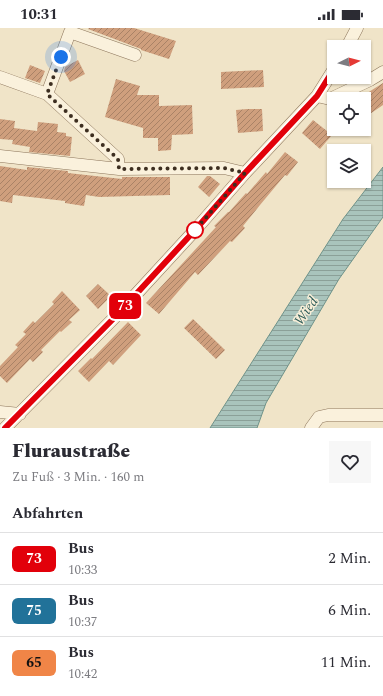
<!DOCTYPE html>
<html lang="de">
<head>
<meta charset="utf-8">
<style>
	body { margin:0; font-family:Spectral,serif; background:#f7f7f7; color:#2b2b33; height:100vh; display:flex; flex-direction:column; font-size:15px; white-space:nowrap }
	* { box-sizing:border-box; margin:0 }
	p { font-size:13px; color:#7c7c81 }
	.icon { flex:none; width:22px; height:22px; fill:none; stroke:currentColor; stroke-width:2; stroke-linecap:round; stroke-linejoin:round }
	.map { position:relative; height:400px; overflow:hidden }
	.sheet { display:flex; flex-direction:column; background:#fff; flex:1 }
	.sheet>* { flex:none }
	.badge { padding:0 8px; border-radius:6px; font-size:14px; line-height:26px }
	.needle { width:26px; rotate:84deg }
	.tools { position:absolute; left:327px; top:12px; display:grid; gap:8px }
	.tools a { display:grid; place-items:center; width:44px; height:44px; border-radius:0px; background:#fff; box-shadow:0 1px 3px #0004; font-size:20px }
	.you { position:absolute; width:20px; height:20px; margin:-10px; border:3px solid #fff; border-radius:50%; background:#1a73e8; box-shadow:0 0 0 6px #1a73e833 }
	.map>.badge { position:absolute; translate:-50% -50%; box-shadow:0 0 0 2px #fff }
	h2 { padding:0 12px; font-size:15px; line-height:36px }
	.round { display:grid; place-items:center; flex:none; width:42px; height:42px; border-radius:0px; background:#f7f7f7 }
	.overview { display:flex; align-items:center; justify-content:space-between; height:68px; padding:0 12px }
	h1 { font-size:19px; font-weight:800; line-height:30px }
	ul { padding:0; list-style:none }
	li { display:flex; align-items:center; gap:12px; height:52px; padding:0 12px; border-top:1px solid #e1e1e2 }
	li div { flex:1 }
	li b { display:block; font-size:15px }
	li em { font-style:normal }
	li .badge { min-width:44px; font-weight:700; text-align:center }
	.status { display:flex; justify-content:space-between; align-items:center; height:28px; padding:0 20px; background:#fff; direction:ltr }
	.status svg { height:11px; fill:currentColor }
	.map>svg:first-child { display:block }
	.water { fill:url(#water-rules); stroke:#6f938a }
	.building { fill:url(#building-hatch) }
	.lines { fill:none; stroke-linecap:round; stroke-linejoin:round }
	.street-casing { stroke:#8d765c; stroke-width:13 }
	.street { stroke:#faf1dc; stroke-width:12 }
	.line-casing { stroke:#fff; stroke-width:9 }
	.line { stroke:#e2000a; stroke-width:6 }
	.walk { stroke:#3d2e20; stroke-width:4; stroke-dasharray:0 7.2 }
	.stop-dot { fill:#fff; stroke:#e2000a; stroke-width:2 }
	.labels { text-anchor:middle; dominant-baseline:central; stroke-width:3; stroke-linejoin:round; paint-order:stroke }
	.water-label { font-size:14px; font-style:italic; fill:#2f5d5a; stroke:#f7eed8 }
</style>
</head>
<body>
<div class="status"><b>10:31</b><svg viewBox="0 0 49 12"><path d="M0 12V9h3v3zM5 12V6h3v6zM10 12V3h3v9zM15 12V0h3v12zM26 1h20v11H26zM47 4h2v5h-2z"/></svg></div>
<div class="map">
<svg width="383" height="400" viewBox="0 0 383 400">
	<defs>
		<pattern id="water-rules" width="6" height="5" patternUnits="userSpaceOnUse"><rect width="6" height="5" fill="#a9c4bc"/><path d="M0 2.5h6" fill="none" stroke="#8ba098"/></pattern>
		<pattern id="building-hatch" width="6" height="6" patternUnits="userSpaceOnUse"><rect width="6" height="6" fill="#cf9f7d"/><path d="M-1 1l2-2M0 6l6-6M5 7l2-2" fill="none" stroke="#a98266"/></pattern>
	</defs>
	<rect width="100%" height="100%" fill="#f0e4c8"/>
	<!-- water -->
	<path class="water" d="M383,139V189L339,251L266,375L257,400H210L343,191Z"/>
	<!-- building -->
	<path class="building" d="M89,0H134L176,13L169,31L141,22V21L88,1Z
		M78,32L85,46L70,54L64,43L65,39Z
		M30,37L45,43L40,55L25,50Z
		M263,42L264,59L221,61V44Z
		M116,51L140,58L137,67H159V78L192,77L193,106L172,107L171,122L158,123V110H143V100L105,89Z
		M383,55V77L364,90V67Z
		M247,81H262L263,103L238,105L236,82Z
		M0,91L15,93L14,100L37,103L38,94L58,96L57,104L66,105V108L72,109L70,128L29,124L30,119L12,116L13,112L0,111Z
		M313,92L332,107L320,121L302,105Z
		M285,124L298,134L287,148L285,147L260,177L243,198L245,200L232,214L230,213L198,247L195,244L159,286L146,275L216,199L214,198L228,184H229L246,165L247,166L266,144L267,146Z
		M0,138L27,142V139L68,143V145L122,151V149H170V167L99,169L86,167L84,178L65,175V173L13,167L12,175L0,173Z
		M207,148H210L220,156L209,169L198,159Z
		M98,256L111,268L98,281L86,268Z
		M62,263L80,282L69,292L72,294L61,304L60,303L41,322L43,324L33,334L30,331L7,355L0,348V338L18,319L15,317L26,306L23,304L33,293L35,295L54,276L52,274Z
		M193,291L225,322L216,331L184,300Z
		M128,294L141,307L113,337L109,333L89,354L78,343L91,330L92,331Z"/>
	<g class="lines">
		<!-- street casing -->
		<g class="street-casing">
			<path id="street" d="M347,19L357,0
				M0,49L47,66L118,131L119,141
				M47,66L70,4L135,27
				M317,68L330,71L370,52L383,44
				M0,128L119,141L224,140L245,145
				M0,384L20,386
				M5,400L116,288L196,201L245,145L317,68L334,41
				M311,400L319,389L328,387H383"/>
		</g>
		<!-- street -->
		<use href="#street" class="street"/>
	</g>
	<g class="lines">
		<!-- line casing -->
		<g class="line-casing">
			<path id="line" d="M5,400L116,288L196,201L245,145L317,68L334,41"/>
		</g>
		<!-- line -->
		<use href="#line" class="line"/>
		<!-- walk -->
		<path class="walk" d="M61,29L47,66L118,131L119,141L224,140L245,145L195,202"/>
	</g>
	<!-- markers -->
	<circle class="stop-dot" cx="195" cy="202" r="8"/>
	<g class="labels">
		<!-- water labels -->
		<g class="water-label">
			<text transform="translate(306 283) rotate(-55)">Wied</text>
		</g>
	</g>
</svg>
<div class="tools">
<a><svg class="needle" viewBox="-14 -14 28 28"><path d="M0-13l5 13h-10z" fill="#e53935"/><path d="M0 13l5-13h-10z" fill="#7c7c81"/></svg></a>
<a><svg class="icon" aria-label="locate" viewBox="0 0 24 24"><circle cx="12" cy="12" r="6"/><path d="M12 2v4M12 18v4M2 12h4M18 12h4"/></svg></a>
<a><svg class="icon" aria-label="layers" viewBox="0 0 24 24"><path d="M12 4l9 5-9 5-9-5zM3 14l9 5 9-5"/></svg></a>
</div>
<div class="you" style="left:61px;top:29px"></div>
<b class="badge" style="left:125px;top:278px;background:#e2000a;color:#fff">73</b>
</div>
<section class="sheet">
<div class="overview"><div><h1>Fluraustraße</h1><p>Zu Fuß · 3 Min. · 160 m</p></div><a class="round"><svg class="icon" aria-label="heart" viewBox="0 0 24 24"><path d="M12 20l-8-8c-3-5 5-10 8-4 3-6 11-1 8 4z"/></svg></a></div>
<h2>Abfahrten</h2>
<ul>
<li><span class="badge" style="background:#e2000a;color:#fff">73</span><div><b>Bus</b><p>10:33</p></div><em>2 Min.</em></li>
<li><span class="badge" style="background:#217299;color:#fff">75</span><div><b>Bus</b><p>10:37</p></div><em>6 Min.</em></li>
<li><span class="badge" style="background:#f08547;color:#111">65</span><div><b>Bus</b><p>10:42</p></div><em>11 Min.</em></li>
</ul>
</section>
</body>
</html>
